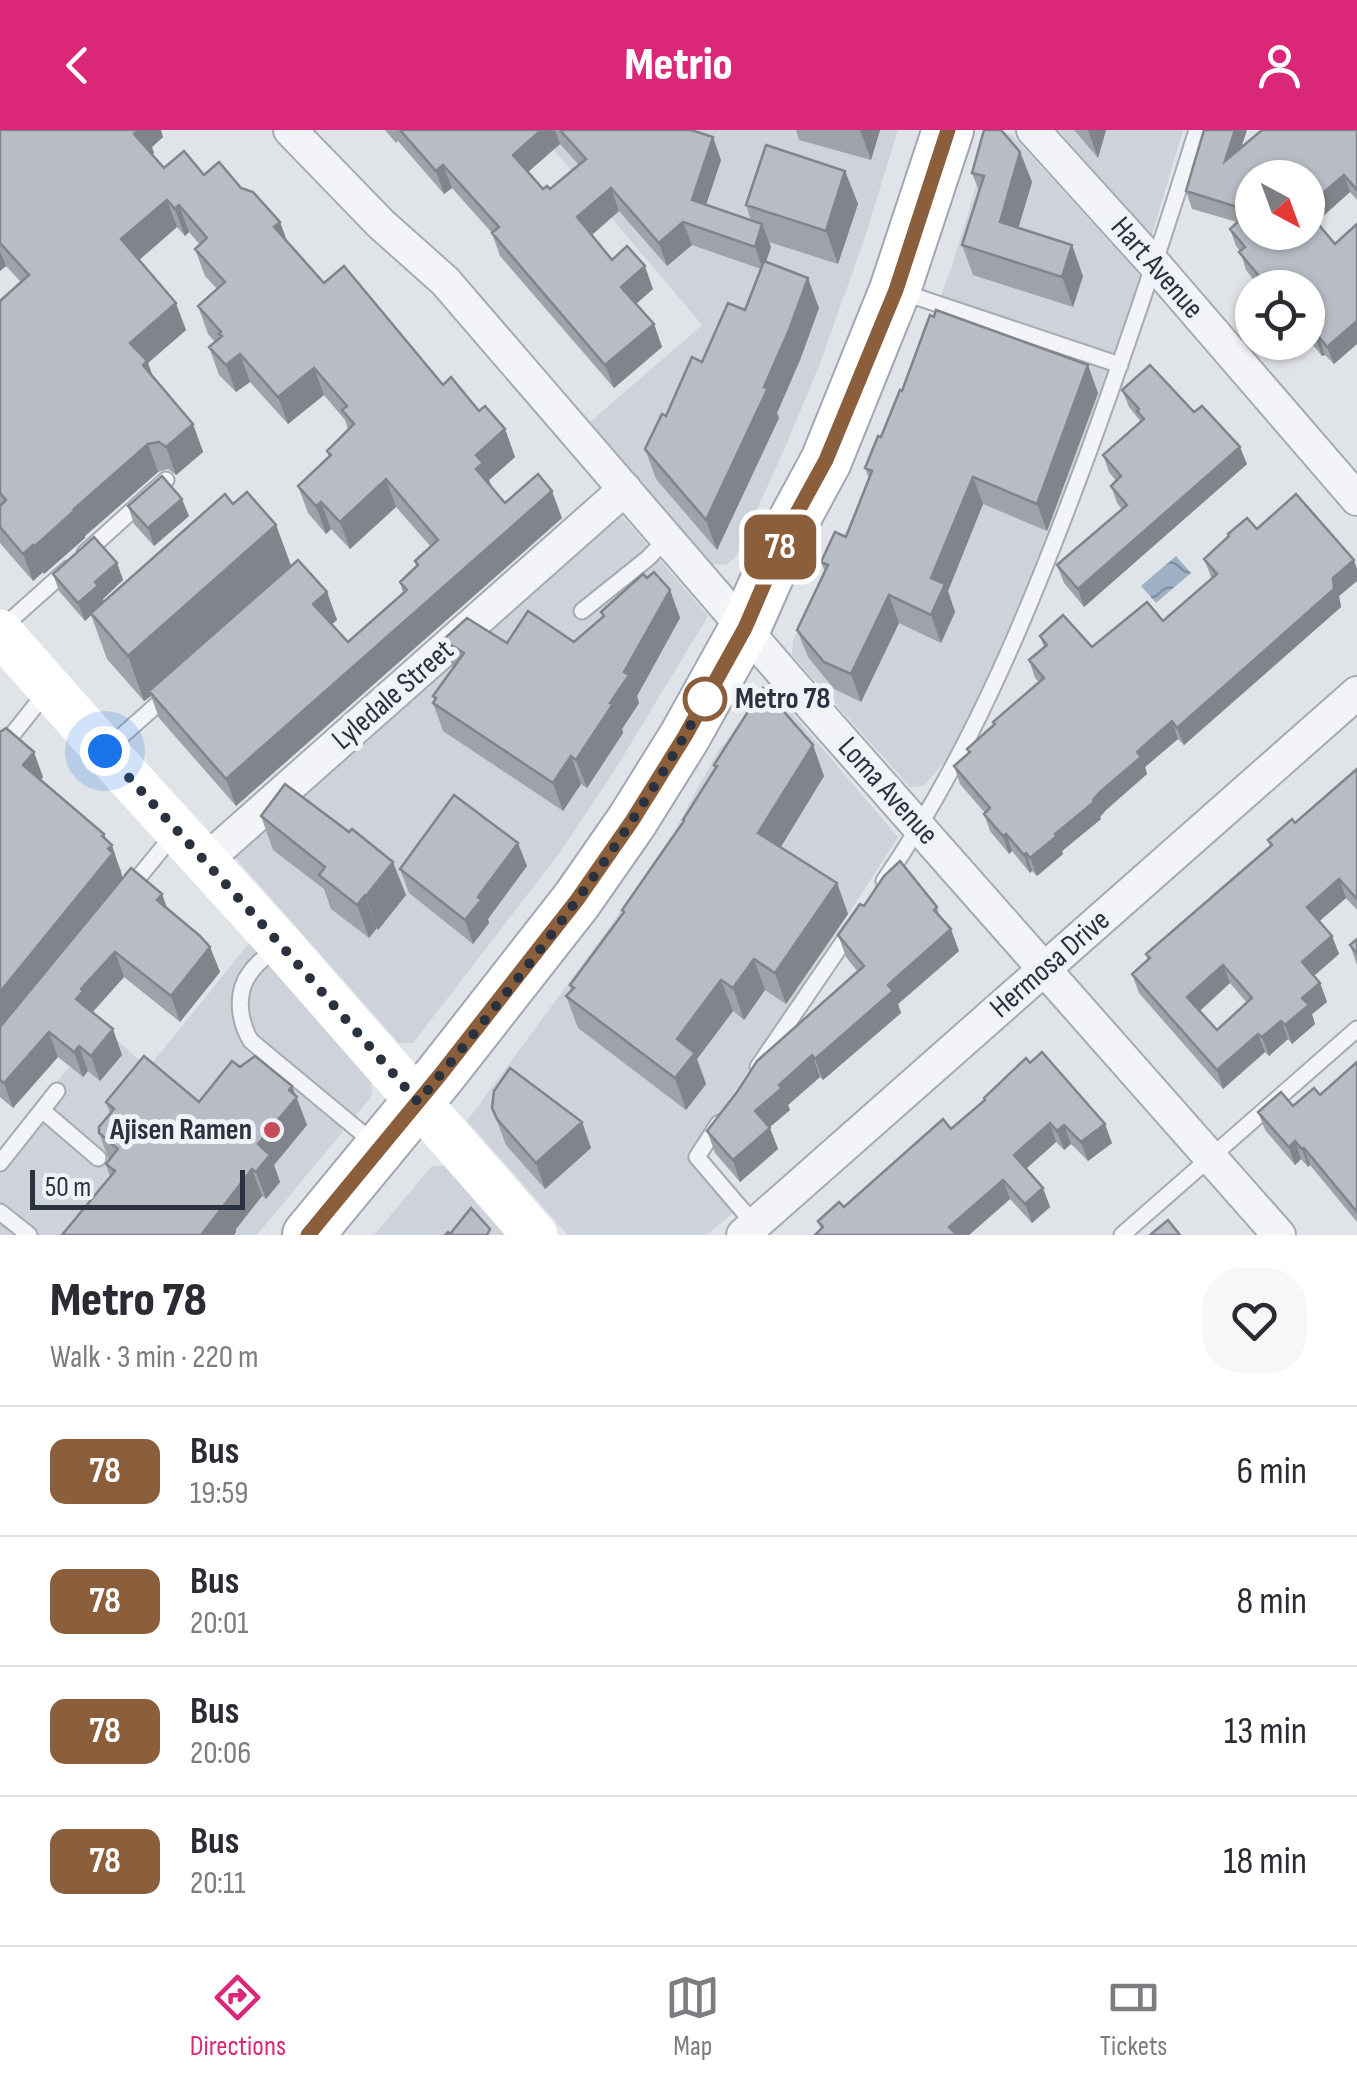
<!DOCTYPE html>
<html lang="en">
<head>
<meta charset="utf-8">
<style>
	body { margin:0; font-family:"Sofia Sans Condensed",sans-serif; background:#f7f7f7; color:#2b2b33; height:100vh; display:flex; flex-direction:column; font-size:38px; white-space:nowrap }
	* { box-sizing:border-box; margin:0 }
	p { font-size:32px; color:#7c7c81 }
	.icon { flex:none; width:55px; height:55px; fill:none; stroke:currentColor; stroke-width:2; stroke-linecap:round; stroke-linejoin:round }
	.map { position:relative; height:1105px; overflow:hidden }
	.side { display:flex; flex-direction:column; background:#fff; flex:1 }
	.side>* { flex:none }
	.badge { padding:0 20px; border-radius:15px; font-size:35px; line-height:65px }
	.needle { width:65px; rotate:139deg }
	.controls { position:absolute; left:1235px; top:30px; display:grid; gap:20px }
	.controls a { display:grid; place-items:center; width:90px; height:90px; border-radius:50%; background:#fff; box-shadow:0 2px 8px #0004; font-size:50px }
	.scale { position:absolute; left:30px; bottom:25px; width:215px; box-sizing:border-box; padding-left:10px; border:5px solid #2a313f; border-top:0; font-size:28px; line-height:35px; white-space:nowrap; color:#2a313f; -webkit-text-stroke:8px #eff2f6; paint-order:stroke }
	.you { position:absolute; width:50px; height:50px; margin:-25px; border:8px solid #fff; border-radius:50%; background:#1a73e8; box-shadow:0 0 0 15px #1a73e833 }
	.map>.badge { position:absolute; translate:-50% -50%; box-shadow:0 0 0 5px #fff }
	.round { display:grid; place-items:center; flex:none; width:105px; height:105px; border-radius:40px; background:#f7f7f7 }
	.head { display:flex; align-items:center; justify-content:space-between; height:170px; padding:0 50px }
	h1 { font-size:48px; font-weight:800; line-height:75px }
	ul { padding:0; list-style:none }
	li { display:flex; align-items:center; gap:30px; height:130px; padding:0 50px; border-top:2px solid #e1e1e2 }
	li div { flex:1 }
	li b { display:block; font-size:38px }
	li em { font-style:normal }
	li .badge { min-width:110px; font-weight:700; text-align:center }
	header { display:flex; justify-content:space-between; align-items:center; height:130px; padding:0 50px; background:#db2777; color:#fff; font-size:45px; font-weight:800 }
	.tabs { display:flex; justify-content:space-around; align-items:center; height:140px; border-top:2px solid #e1e1e2; background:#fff; font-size:28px; color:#7c7c81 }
	.tabs a { display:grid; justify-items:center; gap:5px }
	.tabs .selected { color:#db2777 }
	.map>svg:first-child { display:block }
	.built { fill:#ced2da }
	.water { fill:url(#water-waves) }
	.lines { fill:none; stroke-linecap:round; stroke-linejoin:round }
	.lane-casing { stroke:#a6aab2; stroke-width:19 }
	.street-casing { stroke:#a6aab2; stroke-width:36 }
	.primary-casing { stroke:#a0a7b3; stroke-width:54 }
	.lane { stroke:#f3f4f7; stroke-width:15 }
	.street { stroke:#f3f4f7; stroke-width:32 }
	.secondary { stroke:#fff; stroke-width:45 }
	.primary { stroke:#fff; stroke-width:50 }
	.wall { fill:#9ea2a9; fill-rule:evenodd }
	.shaded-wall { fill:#81848a }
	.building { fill:#b8bcc5; stroke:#81848a; stroke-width:2.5; fill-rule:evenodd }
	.line-casing { stroke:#fff; stroke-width:22 }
	.line { stroke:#8b5e3c; stroke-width:15 }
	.walk { stroke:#2a313f; stroke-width:10; stroke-dasharray:0 18 }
	.stop-dot { fill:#fff; stroke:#8b5e3c; stroke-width:5 }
	.poi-dot { fill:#c64c5c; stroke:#eff2f6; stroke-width:4 }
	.labels { text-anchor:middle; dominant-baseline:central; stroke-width:10; stroke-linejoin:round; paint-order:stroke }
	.street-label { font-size:30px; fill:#2a313f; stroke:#eff2f6 }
	.stop-label { font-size:30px; font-weight:bold; fill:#2a313f; stroke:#eff2f6; text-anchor:start }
	.poi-label { font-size:30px; font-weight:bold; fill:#2a313f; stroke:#eff2f6; text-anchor:end }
</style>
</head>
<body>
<header><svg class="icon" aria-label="back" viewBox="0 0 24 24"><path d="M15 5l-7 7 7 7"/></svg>Metrio<svg class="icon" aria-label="person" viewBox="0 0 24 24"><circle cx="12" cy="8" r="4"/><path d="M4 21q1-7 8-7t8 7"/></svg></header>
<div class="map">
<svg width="1357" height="1105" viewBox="0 0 1357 1105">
	<defs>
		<pattern id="water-waves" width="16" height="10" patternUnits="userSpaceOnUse" patternTransform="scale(2.5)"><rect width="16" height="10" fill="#9db0c6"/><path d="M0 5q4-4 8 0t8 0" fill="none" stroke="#8090a2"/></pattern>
	</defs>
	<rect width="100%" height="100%" fill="#e0e3e8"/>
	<!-- built -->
	<path class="built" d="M537,0H898L865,107L819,236L787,313L736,426L727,435L712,434L589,293L702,195Z
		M1058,0H1183L1152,105H1151Z
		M1003,2L1013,6L1144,150L1055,399L958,616L924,656L910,657L792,525L793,511L868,355L951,139L992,4Z
		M617,380L708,486L616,638L558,725L413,913H399L230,722Z
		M768,555L898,707L691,1029L734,1082L707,1105H568L467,991L609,798L675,700L717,623Z
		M251,811L371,952L372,966L257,1105H0V1021L102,897L148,938Z
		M432,1036H445L507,1105H374Z"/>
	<!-- water -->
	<path class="water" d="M1176,426L1191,443L1156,473L1141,456Z"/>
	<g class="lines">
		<!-- lane casing -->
		<g class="lane-casing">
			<path id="lane" d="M899,161L1120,235
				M85,423L166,350
				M582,481L647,429L667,409
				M3,497L68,439
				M108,618L169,564
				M0,620L47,561
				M884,751C974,619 1035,467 1090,318C1128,213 1164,107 1197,0
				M129,759L174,704
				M279,815C269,824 257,832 250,843C235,862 239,892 251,911L374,1013
				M758,937L852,799
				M42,980L98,1028
				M719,993L697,1027L755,1095
				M0,1033L57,961
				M0,1082L29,1105
				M1122,1105L1357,899"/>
		</g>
		<!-- street casing -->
		<g class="street-casing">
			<path id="street" d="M290,0L381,94L445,151L788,549L1279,1105
				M1033,0L1156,136L1357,369
				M205,731L625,359
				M743,1105L1357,563"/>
		</g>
		<!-- primary casing -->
		<g class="primary-casing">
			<path id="primary" d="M308,1105L440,945L577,770L632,691L685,606L745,498L787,403L826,331L895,160L948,0"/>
		</g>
		<!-- lane -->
		<use href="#lane" class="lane"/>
		<!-- street -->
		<use href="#street" class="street"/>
		<!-- secondary -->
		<path class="secondary" d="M0,502L105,621L280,814L535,1105"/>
		<!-- primary -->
		<use href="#primary" class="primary"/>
	</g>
	<!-- wall -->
	<path class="wall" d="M0,0L163,7L152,17L154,23L152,25L164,38L204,45L241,58L280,92L287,112L324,153L443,255L505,299L515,327L489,350L491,357L505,373L562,388L236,676L159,588L151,566L144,571L107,529L91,485L85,491L59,461L53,444L117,433L123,450L103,469L104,472L233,374L276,395L291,436L327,462L337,490L332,494L348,512L403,463L400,452L417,437L415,431L431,417L396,377L350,419L331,399L326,404L308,383L298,356L329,327L327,321L348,299L345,290L324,265L288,294L250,252L236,262L219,245L209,217L215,212L208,204L198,176L217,159L205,146L195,119L200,115L189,102L185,106L177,97L139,130L186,200L148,233L152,246L193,294L203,322L176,345L168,339L158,342L85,406V408L44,444L43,442L33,451L0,413V171L21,152L6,136L0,141Z
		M385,0H691L721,30L706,75L751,91L746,75L845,41L858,74L838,134L769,112L771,117L766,132L819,178L800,230L777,283L779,288L717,420L656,349L645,319L702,232L745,180L761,139L692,115L667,136L619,81L592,105L612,130L653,159L636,174L654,194L662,217L614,258L500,126L492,103L452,58L444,64L398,11L396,13ZM560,14L579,35L550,59H543L528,42Z
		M796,0H880L871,30L799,10Z
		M1074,0H1106L1098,28Z
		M1247,0L1241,17L1357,0V70L1350,62L1316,92L1335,114L1357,94V214L1334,234L1325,225L1322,226L1308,209V158H1260L1246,140L1240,121L1236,116L1230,99L1237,92L1192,79L1186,61Z
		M1020,22L1032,52L1018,98L1083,146L1073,177L973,145L962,115L979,61L972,43Z
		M1122,260L1194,282L1247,334L1084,477L1064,453L1057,435L1122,379L1117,373L1111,356L1116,351L1109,342L1103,325L1141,292L1129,277Z
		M1098,263L1047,401L983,374L948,461L955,482L941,513L899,493L861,572L834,559L808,527L797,500L825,442L821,432L846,407L869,349L865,338L881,307Z
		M128,376L189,386L154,416L134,394Z
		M1257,399L1357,439V451L1339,466L1341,477L1184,615L1178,609L1145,637L1147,644L1106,680L1100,687L1101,689L1062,721L1063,724L1037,746L1032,741L1030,743L1012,721L1009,724L990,701L984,684L985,683L960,654L954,636L969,623L967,619L994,595L993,592L1039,552L1035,548L1029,530L1044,517L1040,506L1092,517L1163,491L1212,449L1204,429Z
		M647,448L670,460L680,488L637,566L639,573L622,599L623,603L587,658L581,654L563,681L443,601L433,573L434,570L433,566L453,538L443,510L507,513L574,512L603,487L601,482Z
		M0,602L43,647L40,650L106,710L121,740L122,748L162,764L167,779L210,817L220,842L180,892L124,847L92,882L122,925L100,951L88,941L83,947L58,927L13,978L0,967Z
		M714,635L824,646L780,717L837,753L848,784L786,874L765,860L744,890L733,881L697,929L706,954L686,980L578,898L566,866L571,860L570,855L623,783L622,780L683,692V690L715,639Z
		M1357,639V780L1346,768L1319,791L1332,806L1339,824L1314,846L1320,853L1327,872L1312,884L1315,894L1292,914L1288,909L1269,926L1265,922L1223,959L1139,863L1132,844L1148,830L1146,824L1270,716L1268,710L1295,693ZM1230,853L1247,873L1217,900L1200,881Z
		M261,686L406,765L378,800L377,798L369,808L331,779L324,759L273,720Z
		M527,736L488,789L489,793L473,814L409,763L400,739Z
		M864,776L937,777L940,787L959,821L898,874L901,883L823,950L820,947L788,975L790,980L769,997L778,1019L740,1052L715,1023L707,1001L858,842L846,827L838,805Z
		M1357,809V835L1350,815Z
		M1357,932V1092L1310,1035L1308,1037L1301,1029L1295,1035L1265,1000L1258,982L1293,976L1320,965Z
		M240,937L292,956L307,995L274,1035L280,1052L266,1069L262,1066L236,1099V1102L110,1047L106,1034L109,1030L99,1003L110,983L106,972H199Z
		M984,968L1112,1013L1088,1031L1071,1014L1064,1020L1056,1012L1026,1039L1043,1058L1050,1077L1032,1093L1010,1069L969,1105H815L821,1099L818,1091L844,1077L951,999L985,971Z
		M492,978L582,992L591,1018L545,1059L506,1015Z"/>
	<!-- shaded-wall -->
	<path class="shaded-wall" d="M139,0H161L163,7L152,17L154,23L144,31L134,4Z
		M541,0H555L560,14L521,48L513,25Z
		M860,0H880L871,30Z
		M1088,0H1106L1098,28Z
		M1235,0H1247L1231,48L1225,31Z
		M713,7L721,30L700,93L692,70Z
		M1020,22L1032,52L1011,123L1000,92Z
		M443,35L452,58L444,64L436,41Z
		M845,41L858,74L838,134L826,101Z
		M1344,45L1350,62L1311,97L1308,87V76Z
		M611,58L619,81L586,110L577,87Z
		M167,70L177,97L131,137L121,109Z
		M179,75L189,102L185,106L175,79Z
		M280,92L290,119L274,97Z
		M683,92L692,115L667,136L659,113Z
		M762,94L771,117L763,140L755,117Z
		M1072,115L1083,146L1073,177L1062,147Z
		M0,121L6,136L0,141Z
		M645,136L653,159L629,180L621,157Z
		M808,148L819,178L800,230L777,283L779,288L717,420L706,390L764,257Z
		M176,173L186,200L148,233L157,258L130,213Z
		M1357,191V214L1334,234L1327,217Z
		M654,194L662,217L614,258L605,235Z
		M1319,207L1325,225L1322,226L1316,209Z
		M240,224L250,252L236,262L226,235Z
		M1088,235L1098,263L1047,401L1037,374Z
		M314,238L324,265L288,294L278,267Z
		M193,294L203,322L176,345L166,317Z
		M505,299L515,327L489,350L493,360L476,339V325Z
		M148,314L158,342L85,406V408L44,444L34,417L74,379Z
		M1240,317L1247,334L1084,477L1078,459Z
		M973,347L983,374L948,461L955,482L941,513L931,485V448Z
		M386,349L396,377L350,419L340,392Z
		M552,361L562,388L236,676L226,649Z
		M182,369L189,386L154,416L148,398Z
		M321,372L331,399L326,404L316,376Z
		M276,395L293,441L149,561L151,566L144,571L128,526Z
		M33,415L43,442L33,451L23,424Z
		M1354,430L1357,439V451L1339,466L1341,477L1184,615L1177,598Z
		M117,433L123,450L103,469L104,473L85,491L78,473L95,452Z
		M670,460L680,488L637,566L639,573L622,599L623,603L587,658L576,630L610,573L624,542Z
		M327,462L337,490L323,501L313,474Z
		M889,465L899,493L861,572L851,544Z
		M1172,591L1178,609L1145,637L1147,644L1106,680L1100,687L1101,689L1062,721L1063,724L1037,746L1030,728L1093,670L1137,622Z
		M813,615L824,646L770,735L758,703Z
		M34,622L43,647L32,660L23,635Z
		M571,626L581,654L563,681L553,653Z
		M104,704L109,718L112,715L123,749L0,898V862Z
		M1006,704L1012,721L1009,724L1003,706Z
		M518,713L527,736L488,789L489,793L473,814L465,790L478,767Z
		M1026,723L1032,741L1030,743L1024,725Z
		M393,732L406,765L378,800L366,766Z
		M1339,749L1346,768L1314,796L1307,777Z
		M837,753L848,784L786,874L775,843Z
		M162,764L171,789L157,770Z
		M365,765L377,798L369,808L357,775Z
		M951,799L959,821L898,874L901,883L823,950L815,929L888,855Z
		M1332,806L1339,824L1308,851L1302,832Z
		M210,817L220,842L180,892L171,866Z
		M115,822L124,847L91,884L76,869L81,859Z
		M754,829L765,860L744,890L733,858Z
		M1223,835L1230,853L1194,886L1187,867Z
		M721,850L733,881L697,929L706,954L686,980L675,948L677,909Z
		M1320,853L1327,872L1312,884L1315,894L1292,914L1285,895L1302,868Z
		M1281,891L1288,909L1269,926L1262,907Z
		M113,899L122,925L100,951L91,926Z
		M49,902L58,927L13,978L4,953Z
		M1258,904L1265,922L1223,959L1217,940Z
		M79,916L88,941L83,947L74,922Z
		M812,925L820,947L788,975L790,980L763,1003L755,981L779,955Z
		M292,956L307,995L274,1035L280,1052L266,1069L256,1042L258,1014Z
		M582,992L591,1018L545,1059L536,1033Z
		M1050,993L1056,1012L1020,1044L1014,1025Z
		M1105,994L1112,1013L1088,1031L1081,1012Z
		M1064,995L1071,1014L1064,1020L1057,1001Z
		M770,998L778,1019L740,1052L733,1030Z
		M1295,1011L1301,1029L1295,1035L1289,1017Z
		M1304,1018L1310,1035L1308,1037L1302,1019Z
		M252,1039L262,1066L236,1099V1102L234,1105H201Z
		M1003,1050L1010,1069L969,1105H952L949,1097Z
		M1043,1058L1050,1077L1032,1093L1025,1074Z"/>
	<!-- building -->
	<path class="building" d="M0,0H139L134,4L164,38L184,21L204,45L219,32L241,58L253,62L280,92L274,97L324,153L344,136L443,255L451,247L479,281L485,276L505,299L476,325L483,333L476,339L505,373L538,344L552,361L226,649L149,561L298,430L327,462L313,474L348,512L407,460L400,452L418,435L415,431L438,410L386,349L340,392L321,372L316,376L298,356L331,325L327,321L354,294L342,280L347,276L314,238L278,267L240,224L226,235L209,217L222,206L219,204L221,202L198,176L225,152L195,119L207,108L179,75L175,79L167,70L121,109L176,173L130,213L147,231L143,235L193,294L166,317L159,312L148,314L74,379L75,380L34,417L33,415L23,424L0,397V376L6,370L0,363V171L29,145L0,113Z
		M400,0H541L513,25L543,59L547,56L550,59L586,29L560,0H691L713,7L692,70L762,94L755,117L683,92L659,113L611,58L577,87L612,130L627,116L645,136L621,157L654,194L605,235L492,103L499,97L443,35L436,41Z
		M984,0H1001L1020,22L1000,92L1072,115L1062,147L962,115L984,46L972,43Z
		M1204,0H1235L1225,31L1262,0H1357V60L1344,45L1308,76V48H1252V102H1308V82L1335,114L1357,94V191L1327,217L1319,207L1316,209L1308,199V158H1269L1239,122L1245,117L1230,99L1250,81L1186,61Z
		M766,15L845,41L826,101L746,75Z
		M764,131L808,148L789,200L764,257L768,258L706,390L645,319L662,284L666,286L692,227L702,232L728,173L745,180Z
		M936,180L1088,235L1037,374L973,347L931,448L945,454L931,485L889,465L851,544L824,532L797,500L828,435L821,432L835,402L846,407L872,341L865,338L878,306L881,307L900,260L902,261L930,185L934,187Z
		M1150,235L1194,282L1202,276L1240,317L1078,459L1057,435L1127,375L1111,356L1121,346L1103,325L1144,289L1137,281L1139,279L1122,260Z
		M162,346L182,369L148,398L128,376Z
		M247,362L276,395L128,526L91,483L225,364L233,374Z
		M1296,364L1354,430L1333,448L1334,459L1177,598L1172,591L1137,622L1141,627L1100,662L1093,670L1094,672L1055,704L1057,706L1030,728L1026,723L1024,725L1006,704L1003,706L984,684L990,678L954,636L970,622L967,619L995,594L993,592L1044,548L1029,530L1047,515L1040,506L1063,485L1092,517L1147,472L1163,491L1217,444L1204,429L1229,406L1228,404L1247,388L1257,399Z
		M94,407L117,433L95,452L98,456L78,473L53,444Z
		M654,442L670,460L624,542L629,545L610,573L613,574L576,630L571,626L553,653L433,573L436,568L433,566L464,523L443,510L467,488L507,513L528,481L574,512L604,486L601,482L643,444L647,448Z
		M763,558L813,615L758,703L837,753L775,843L754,829L733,858L721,850L677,909L695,923L675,948L566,866L574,858L570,855L624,782L622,780L684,691L683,690L717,636L714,635Z
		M6,598L34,622L23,635L104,704L102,706L112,715L108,719L113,723L0,862V602Z
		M1357,639V769L1339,749L1307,777L1332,806L1302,832L1320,853L1302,868L1309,875L1285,895L1281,891L1262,907L1258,904L1217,940L1132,844L1150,828L1146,824L1272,715L1268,710L1292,689L1295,693ZM1223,835L1252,868L1217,900L1187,867Z
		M285,654L349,702L352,699L393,732L366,766L365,765L357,775L319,745L325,737L261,686Z
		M454,665L518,713L478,767L481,770L465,790L400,739Z
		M900,731L937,777L934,780L951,799L888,855L893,861L815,929L812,925L779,955L782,958L755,981L770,998L733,1030L707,1001L737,962L757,931L864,836L838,805L860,774L864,776L884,746Z
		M131,738L162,764L157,770L200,806L210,817L171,866L115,822L81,859L83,861L76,869L113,899L91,926L79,916L74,922L49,902L4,953L0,950V897Z
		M1357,809V824L1350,815Z
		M1042,922L1105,994L1081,1012L1064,995L1057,1001L1050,993L1014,1025L1043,1058L1025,1074L1003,1050L949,1097L957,1105H815L823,1097L818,1091L839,1072L844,1077L943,989L951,999L985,970L984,968L1026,928L1030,933Z
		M144,926L199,972L232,931L240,937L255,926L292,956L289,960L297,967L258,1014L270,1025L256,1042L252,1039L201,1105H62L115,1041L106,1034L118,1019L99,1003V997L114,979L106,972Z
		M1357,932V1082L1304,1018L1302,1019L1295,1011L1289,1017L1258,982L1281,962L1293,976L1314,958L1320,965Z
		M510,938L582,992L536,1033L497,989L492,978L494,961Z
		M471,1078L490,1099L487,1105H445L448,1102L450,1104Z
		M1168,1090L1180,1105H1150Z"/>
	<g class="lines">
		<!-- line casing -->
		<g class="line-casing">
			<path id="line" d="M308,1105L440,945L577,770L632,691L685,606L745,498L786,403L826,330L896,160L948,0"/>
		</g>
		<!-- line -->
		<use href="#line" class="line"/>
		<!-- walk -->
		<path class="walk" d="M105,621L280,814L418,972C523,845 627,714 705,569"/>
	</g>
	<!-- markers -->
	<circle class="stop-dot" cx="705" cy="569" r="20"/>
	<circle class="poi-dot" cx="272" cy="1000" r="10"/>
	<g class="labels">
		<!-- street labels -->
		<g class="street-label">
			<text transform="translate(1157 138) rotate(49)">Hart Avenue</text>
			<text transform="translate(393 565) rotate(-41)">Lyledale Street</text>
			<text transform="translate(888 661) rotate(48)">Loma Avenue</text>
			<text transform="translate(1050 834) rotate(-41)">Hermosa Drive</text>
		</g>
		<!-- stop labels -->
		<g class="stop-label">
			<text x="735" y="569">Metro 78</text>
		</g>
		<!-- poi labels -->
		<g class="poi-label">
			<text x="252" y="1000">Ajisen Ramen</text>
		</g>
	</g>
</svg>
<div class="controls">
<a><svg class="needle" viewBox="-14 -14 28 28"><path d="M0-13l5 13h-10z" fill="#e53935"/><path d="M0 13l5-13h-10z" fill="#7c7c81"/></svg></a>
<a><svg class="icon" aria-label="locate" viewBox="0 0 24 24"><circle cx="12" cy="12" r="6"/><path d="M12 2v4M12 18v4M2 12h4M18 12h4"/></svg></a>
</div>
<div class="scale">50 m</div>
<div class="you" style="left:105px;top:621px"></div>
<b class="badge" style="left:780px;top:417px;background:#8b5e3c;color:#fff">78</b>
</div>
<section class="side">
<div class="head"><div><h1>Metro 78</h1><p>Walk · 3 min · 220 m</p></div><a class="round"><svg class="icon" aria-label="heart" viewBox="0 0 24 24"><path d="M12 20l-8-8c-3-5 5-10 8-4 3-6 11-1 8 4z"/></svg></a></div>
<ul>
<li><span class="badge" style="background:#8b5e3c;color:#fff">78</span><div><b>Bus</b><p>19:59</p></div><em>6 min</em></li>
<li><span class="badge" style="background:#8b5e3c;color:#fff">78</span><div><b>Bus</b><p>20:01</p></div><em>8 min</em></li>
<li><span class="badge" style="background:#8b5e3c;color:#fff">78</span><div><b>Bus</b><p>20:06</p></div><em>13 min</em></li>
<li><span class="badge" style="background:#8b5e3c;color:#fff">78</span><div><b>Bus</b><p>20:11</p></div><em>18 min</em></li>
</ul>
</section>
<nav class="tabs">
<a class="selected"><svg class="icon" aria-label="directions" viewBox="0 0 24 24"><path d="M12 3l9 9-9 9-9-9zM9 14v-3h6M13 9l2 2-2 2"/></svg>Directions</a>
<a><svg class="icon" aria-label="map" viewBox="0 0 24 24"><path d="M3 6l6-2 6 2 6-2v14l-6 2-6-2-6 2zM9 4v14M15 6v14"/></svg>Map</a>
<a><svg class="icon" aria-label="tickets" viewBox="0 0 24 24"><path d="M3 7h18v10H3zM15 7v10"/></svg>Tickets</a>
</nav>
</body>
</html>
